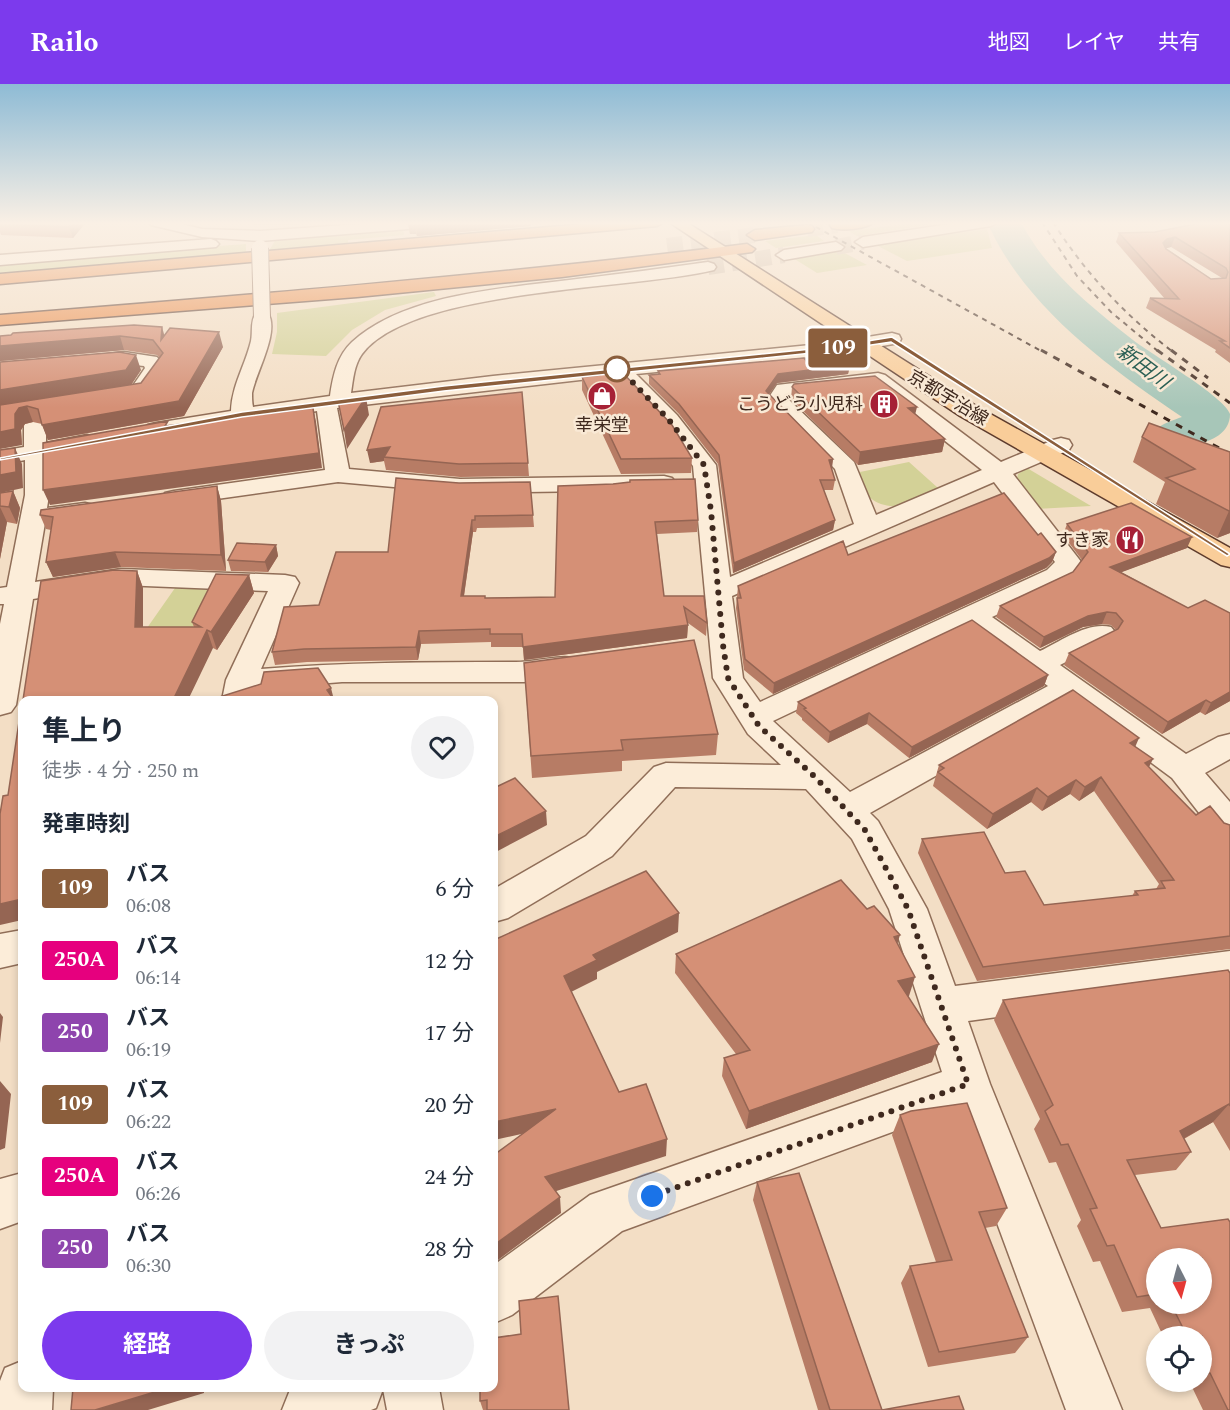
<!DOCTYPE html>
<html lang="ja">
<head>
<meta charset="utf-8">
<style>
	body { margin:0; font-family:Spectral,"Noto Sans JP",serif; background:#f2f2f3; color:#1f2937; height:100vh; display:flex; flex-direction:column; font-size:22px; white-space:nowrap }
	* { box-sizing:border-box; margin:0 }
	p { font-size:20px; color:#747a83 }
	.icon { flex:none; width:33px; height:33px; fill:none; stroke:currentColor; stroke-width:2; stroke-linecap:round; stroke-linejoin:round }
	.map { position:relative; flex:1; overflow:hidden }
	.details { position:absolute; left:18px; top:612px; width:480px; height:696px; display:flex; flex-direction:column; background:#fff; border-radius:12px; box-shadow:0 3px 9px #0003 }
	.details>* { flex:none }
	.badge { padding:0 12px; border-radius:4px; font-size:21px; line-height:39px }
	.needle { width:39px; rotate:174deg }
	.buttons { position:absolute; left:1146px; top:1164px; display:grid; gap:12px }
	.buttons a { display:grid; place-items:center; width:66px; height:66px; border-radius:50%; background:#fff; box-shadow:0 3px 9px #0003; font-size:30px }
	.you { position:absolute; width:30px; height:30px; margin:-15px; border:4px solid #fff; border-radius:50%; background:#1a73e8; box-shadow:0 0 0 9px #1a73e833 }
	.map>.badge { position:absolute; translate:-50% -50%; box-shadow:0 0 0 3px #fff }
	h2 { padding:0 24px; font-size:22px; line-height:54px }
	.round { display:grid; place-items:center; flex:none; width:63px; height:63px; border-radius:32px; background:#f2f2f3 }
	.head { display:flex; align-items:center; justify-content:space-between; height:102px; padding:0 24px }
	h1 { font-size:28px; font-weight:700; line-height:45px }
	.cta { display:flex; gap:12px; margin-top:auto; padding:12px 24px }
	.cta a { flex:1; height:69px; border-radius:36px; background:#7c3aed; color:#fff; font-size:24px; font-weight:700; line-height:69px; text-align:center }
	.cta a+a { background:#f2f2f3; color:#1f2937 }
	ul { padding:0; list-style:none }
	li { display:flex; align-items:center; gap:18px; height:72px; padding:0 24px }
	li div { flex:1 }
	li b { display:block; font-size:22px }
	li em { font-style:normal }
	li .badge { min-width:66px; font-weight:700; text-align:center }
	header { display:flex; align-items:center; gap:36px; box-sizing:border-box; height:84px; padding:0 30px; background:#7c3aed; color:#fff }
	header strong { font-size:28px }
	nav { display:flex; gap:33px; margin-inline-start:auto; font-size:21px }
	.map>svg:first-child { display:block }
	.green { fill:#d3d197 }
	.lines { fill:none; stroke-linecap:round; stroke-linejoin:round }
	.river { fill:#a7c6b8; fill-rule:evenodd }
	.minor-tunnel { stroke:#cfbaa4; stroke-width:16; stroke-dasharray:16 8; stroke-linecap:butt }
	.highway-tunnel { stroke:#cfbaa4; stroke-width:16; stroke-dasharray:16 8; stroke-linecap:butt }
	.minor-casing { stroke:#906e58; stroke-width:3 }
	.major-casing { stroke:#5e3c2d; stroke-width:3 }
	.highway-casing { stroke:#5e3c2d; stroke-width:3 }
	.minor { fill:#fcedd9; fill-rule:evenodd }
	.major { fill:#f9cd99; fill-rule:evenodd }
	.highway { fill:#ea8e4d; fill-rule:evenodd }
	.rail-far1 { stroke:#3f291e; stroke-width:2; stroke-dasharray:5 5; stroke-linecap:butt }
	.rail { stroke:#3f291e; stroke-width:3; stroke-dasharray:7 7; stroke-linecap:butt }
	.minor-bridge-casing { stroke:#906e58; stroke-width:18; stroke-linecap:butt }
	.minor-bridge { stroke:#fcedd9; stroke-width:16 }
	.wall { fill:#b77c65; fill-rule:evenodd }
	.shaded-wall { fill:#956553 }
	.building { fill:#d59076; stroke:#956553; stroke-width:1.5; fill-rule:evenodd }
	.line { fill:#8b5e3c; stroke:#fff; stroke-width:1.5 }
	.walk { stroke:#3f291e; stroke-width:6; stroke-dasharray:0 10.8 }
	.stop-dot { fill:#fff; stroke:#8b5e3c; stroke-width:3 }
	.labels { text-anchor:middle; dominant-baseline:central; stroke-width:5; stroke-linejoin:round; paint-order:stroke }
	.far-street-label { font-size:18px; fill:#3f291e; stroke:#f9e9d5 }
	.far-poi-label { font-size:18px; fill:#3f291e; stroke:#f9e9d5; text-anchor:end }
	.far-water-label { font-size:20px; font-style:italic; fill:#2b6055; stroke:#f9e9d5 }
</style>
</head>
<body>
<header>
<strong>Railo</strong>
<nav><a>地図</a><a>レイヤ</a><a>共有</a></nav>
</header>
<div class="map">
<svg width="1230" height="1326" viewBox="0 0 1230 1326">
	<rect width="100%" height="100%" fill="#f3dec5"/>
	<!-- green -->
	<path class="green" d="M920,138H947L857,152L849,147Z
		M403,145L404,151L348,156V159L268,168L275,157L283,154Z
		M987,145L992,164L907,177L876,161Z
		M816,151L824,157L776,164L765,157Z
		M246,160V172L0,193V178Z
		M841,167L867,181L817,189L793,174Z
		M434,208L436,212L385,226L352,246L326,272L272,270L277,248V229Z
		M909,378L938,404C917,417 892,432 869,413C863,408 859,396 855,389Z
		M1027,384L1091,422L1036,425L1016,399L1018,390Z
		M175,504L219,506L187,556L140,554Z"/>
	<g class="lines">
		<!-- river -->
		<path class="river" d="M987,138H1021C1046,187 1090,222 1133,256C1151,270 1225,313 1230,330C1230,350 1211,356 1198,361L1230,375V407C1195,398 1160,394 1144,358C1154,343 1165,339 1182,333C1108,283 1024,222 987,138Z"/>
		<!-- minor-tunnel -->
		<path class="minor-tunnel" d="M836,163L863,158
			M708,183L784,171"/>
		<!-- highway-tunnel -->
		<path class="highway-tunnel" d="M807,145L837,141
			M667,162L755,151"/>
		<!-- minor casing -->
		<g class="minor-casing">
			<path id="minor" d="M149,138H174L202,145L260,147L388,138H452L445,142L260,157L202,153L151,141Z
				M963,138H998L991,142L863,163L855,158L863,153Z
				M211,155L216,157L219,160L216,163L0,181V171Z
				M836,158L844,163L841,166L784,176L776,171L784,166Z
				M708,178L714,180L716,183L714,186C633,206 411,204 362,270C354,281 353,296 351,309L493,292L831,259L892,249L899,251L901,255L899,259L831,271L636,290L677,331L716,381L730,493L854,440L835,385L767,316L777,301L878,289L885,291L1001,378L1053,356L1061,354L1069,356L1072,361L1069,366L1013,390L1082,479L1067,498L992,533L1040,567C1061,557 1088,537 1111,543L1116,549L1111,555L1060,581L1186,670L1218,653L1230,650V675L1205,689L1230,718V756L1217,752L1172,694L1068,617L870,729L878,737L927,825L955,902L1230,867V901L968,937L990,1000L1122,1326H1066L955,1025L622,1147L512,1231L494,1239V1181L590,1111L942,988L889,825L852,755L806,705L675,703L612,772L508,834L494,838V805L586,752L654,683L666,679L781,681L748,650L713,594L693,382L661,341L615,292L337,324L349,385L460,395L664,392L672,394L676,399L672,404L664,406L460,409L338,398L174,421L165,419L162,414L165,409L174,407L325,386L317,327L156,353L148,351L145,346L148,341L156,339L231,327C232,301 245,282 251,257C253,248 250,237 256,229H268C280,248 256,288 252,309C252,313 252,319 253,323L330,312C333,292 337,272 352,258C406,209 508,204 577,195C621,190 664,184 708,178ZM874,301L982,386L876,431L854,378L788,315L791,310ZM994,398L1055,478L1047,486L760,618L743,594L732,512ZM969,544L1048,602L850,708L773,637Z
				M124,268L157,273L165,284L146,312L125,316L118,314L115,310L118,306L132,303L145,284L144,282L124,280L94,283L87,281L84,277L87,273Z
				M35,319L42,321L46,325V359L87,351L95,353L98,358L95,363L47,372L49,411L47,424L85,419L94,421L97,426L94,431L45,439L35,498L121,485L285,491L295,493L299,499L261,585C346,578 430,578 516,578C537,578 559,570 580,575L584,582L580,589L524,598H342L255,605L252,616H222L226,596L268,507L121,501L33,515L16,621L11,628L0,631V540L4,520H0V504L7,503L25,411V376L0,381V367L24,363V325L28,321Z
				M22,846V879L0,884V850Z
				M22,1089V1137L0,1145V1095Z
				M22,1277V1304H53L52,1326H0V1297L5,1284Z
				M296,1304H439L443,1326H387L383,1305L376,1324L371,1326H282L290,1306Z"/>
		</g>
		<!-- major casing -->
		<g class="major-casing">
			<path id="major" d="M669,138H686L976,322L1230,464V483L1221,481L960,332Z"/>
		</g>
		<!-- highway casing -->
		<g class="highway-casing">
			<path id="highway" d="M607,138H664L657,142L0,200V190Z
				M832,138H874C866,145 843,147 832,144L830,141Z
				M807,141L812,142L814,145L812,148L755,156L747,151L755,146Z
				M747,160L755,165L752,168L562,193L357,213L0,241V231C250,211 498,191 747,160Z"/>
		</g>
		<!-- minor -->
		<use href="#minor" class="minor"/>
		<!-- major -->
		<use href="#major" class="major"/>
		<!-- highway -->
		<use href="#highway" class="highway"/>
		<!-- rail-far1 -->
		<path class="rail-far1" d="M807,138L1043,268
			M1042,138L1077,192L1111,228L1159,268
			M1053,138C1085,189 1125,231 1173,268"/>
		<!-- rail -->
		<path class="rail" d="M1041,266L1230,370
			M1157,266L1230,319
			M1171,266L1208,294"/>
		<!-- minor-bridge casing -->
		<g class="minor-bridge-casing">
			<path id="minor-bridge" d="M260,164L262,233"/>
		</g>
		<!-- minor-bridge -->
		<use href="#minor-bridge" class="minor-bridge"/>
	</g>
	<!-- wall -->
	<path class="wall" d="M0,138H86L73,154L1,151L0,148Z
		M254,138H299L298,141H254Z
		M408,138H531V142L417,152L416,150H410Z
		M1230,138V279L1215,268L1216,266L1146,224L1150,214L1165,215L1116,158L1119,149L1155,148ZM1171,163L1222,194L1211,195L1166,164Z
		M164,251L223,263L184,332L48,356L42,340L33,338L25,340L21,346L22,361L0,278L141,286L131,301L141,299L160,274L157,271L124,266L0,277V252Z
		M807,278L850,281L848,290L777,299L769,310L833,375L831,385L835,396L833,406H824L835,436L833,446L733,489L718,380L679,330L649,300V291L658,290V287Z
		M582,293L692,374L691,389L621,390L582,306Z
		M792,303L915,330L945,355L942,368L858,381L791,315Z
		M522,308L529,392L460,393L386,386L384,377L370,379Z
		M1142,353L1230,368V449L1217,454L1156,420L1165,398L1133,378Z
		M630,396L698,436L697,448L657,450L664,512H704L707,539L706,552L688,539L687,554L524,576L523,563H491V558L421,560L418,576L307,578L275,581L272,568L319,521L388,468L459,399L530,398L534,443L477,444L476,448H473L464,512L485,514L555,513L613,400L629,398Z
		M217,402L221,417L226,487L121,483L53,493L46,478L51,446L46,445L40,431Z
		M13,407L20,424L17,440L7,438L0,475V409Z
		M1067,440L1187,464L1121,488L1188,524L1230,529V617L1205,631L1200,628L1162,650L1064,581L1069,569L1116,546L1111,541L1102,540L1083,543L1040,564L996,533L1000,522L1073,488L1082,476L1063,451Z
		M1038,451L1056,468L1052,478L1046,484L773,610L744,586L736,524L738,502L848,471Z
		M276,461L278,472L268,488L231,487L228,476Z
		M137,487L143,504V543H194L192,538L249,491L254,509L217,566L213,564L23,616Z
		M524,579L718,650L716,671L622,677V687L532,694Z
		M1048,591L1044,602L909,674L867,640L828,659L802,636V634L796,629L798,618Z
		M1135,663L1149,683L1196,731L1230,741V865L977,897L918,769L922,755L1005,789L1044,821L1132,812L1135,807L1156,805L1159,800L1094,707L1079,717L1070,710L1042,727L1031,718L987,745L933,702L939,681Z
		M867,825L897,859L909,912H908L932,978L746,1045L722,992L724,974L736,970L675,889L676,870Z
		M1228,886L1230,889V1067L1213,1038L1184,1055L1191,1068L1176,1086L1135,1091L1161,1144L1228,1135L1230,1138V1326H1203L1192,1303H1187L1184,1298H1202V1252H1163L1150,1224L1122,1228L1100,1177L1093,1178L1077,1142L1081,1136L1056,1078L1049,1079L1034,1045L1040,1035L994,936L1003,916ZM1156,1174H1202V1220H1156Z
		M900,1031L1007,1124L996,1142L985,1144L1028,1253L1015,1269L928,1283L901,1199L910,1182L936,1178L892,1051Z
		M757,1098L882,1326H964H818L753,1116Z
		M480,1304L569,1326H483L480,1317Z"/>
	<!-- shaded-wall -->
	<path class="shaded-wall" d="M74,138H86L73,154L69,143Z
		M415,138L416,150H410L408,139Z
		M445,138H531V142L417,152L416,140Z
		M1175,153L1171,163L1163,165V159L1167,155Z
		M162,243L166,257L161,256Z
		M219,248L223,263L184,332L48,356L42,341L179,317Z
		M120,252L124,266L0,277V262Z
		M136,271L141,286L131,301L0,322V306Z
		M850,281L848,290L777,299L765,316L766,307L778,290Z
		M366,313L369,331L347,365L344,346Z
		M27,322L33,338L25,340L21,346L22,361L0,365V348L19,324Z
		M917,323L914,335L908,324Z
		M313,324L316,338L322,384L50,421L43,406Z
		M945,355L942,368L858,381L860,368Z
		M390,363L384,373V377L370,379L367,366Z
		M15,364L22,380L23,404L0,409V391Z
		M833,375L832,385L827,386L829,376Z
		M217,402L221,417L226,487L221,471Z
		M13,407L20,424L17,440L9,423Z
		M0,423L7,438L0,475Z
		M1229,427H1230V449L1217,454Z
		M472,436L473,448L462,525L461,512Z
		M835,436L833,446L733,489L734,479Z
		M1192,453L1187,464L1106,494L1110,483Z
		M276,461L278,472L268,488L265,478Z
		M115,468L121,483L53,493L46,478Z
		M1056,468L1052,478L1046,484L773,610L774,599Z
		M137,487L143,504V560L135,543Z
		M249,491L254,509L217,566L211,548Z
		M1107,528L1102,540L1083,543L1040,564L1044,553L1088,532Z
		M688,541L687,554L524,576L523,563Z
		M207,546L213,564L188,616H173Z
		M419,547L421,560L418,576L416,563Z
		M1048,591L1044,602L909,674L912,663Z
		M331,604L334,616L327,606Z
		M1230,608V617L1205,631L1211,619Z
		M1206,616L1200,628L1162,650L1168,638Z
		M869,629L867,640L828,659L830,648Z
		M1139,654L1133,668L1130,659Z
		M1153,675L1146,689L1145,679Z
		M1101,693L1094,707L1079,717L1085,703Z
		M1076,696L1070,710L1042,727L1048,713Z
		M1037,704L1031,718L987,745L993,730Z
		M546,727L547,741L494,769V753Z
		M22,815V836L0,841V820Z
		M679,829L678,848L597,888V895L565,911L564,892L593,871Z
		M900,851L894,870V853Z
		M915,893L909,912L892,916L898,897Z
		M0,929L3,933L0,959Z
		M939,960L932,978L746,1045L749,1027Z
		M0,997L11,1010L5,1064L0,1066Z
		M1229,1020L1213,1038L1165,1065L1180,1047Z
		M556,1025L557,1042L494,1056V1038Z
		M667,1055L666,1072L547,1110L545,1093Z
		M560,1113L561,1129L494,1179V1161Z
		M168,1304H204V1309L148,1326H95Z"/>
	<!-- building -->
	<path class="building" d="M1,138H74L69,143L0,140V139Z
		M408,138H445L416,140L415,138L408,139Z
		M1205,138H1230V264L1220,257H1225L1150,214L1179,215L1119,149L1155,148ZM1175,153L1226,184L1228,188L1226,194L1211,195L1166,165L1163,159L1167,155Z
		M134,241L162,243L161,256L170,244L219,248L179,317L42,341L38,325L27,322L19,324L15,330V345L0,348V321L141,299L163,269L153,256L120,252L0,262V252L11,251L13,249Z
		M119,268L136,271L126,286L0,306V278Z
		M804,274L807,278L844,275L850,281L778,290L766,307L833,375L829,376L835,396H820L835,436L734,479L719,371L679,320L649,291L660,290L658,287Z
		M622,288L672,341L692,374L621,375L582,293L600,291V289Z
		M875,292L917,323L908,324L945,355L860,368L792,303L794,300Z
		M522,308L528,379L459,380L384,373L390,363L367,366L381,323Z
		M366,313L344,346L338,317Z
		M313,324L319,369L43,406V359L168,337L165,342Z
		M1149,339L1230,368V427H1229L1166,394L1195,385L1142,353Z
		M15,364L16,388L0,391V366Z
		M396,394L459,399L530,398L533,431L475,432V436H472L461,512H485V514L555,513L558,402L613,400L630,398V396L695,395L698,436L655,438L664,512H704L707,539L684,523L688,541L523,563L522,550H490V545L419,547L416,563L304,565L272,568L284,523L319,521L336,468H388Z
		M217,402L221,471L115,468L46,478L53,433L40,431L41,426Z
		M13,407L9,423L0,422V409Z
		M1004,409L1038,451L1041,449L1056,468L1049,474L774,599L745,575L737,514H741L738,502L843,457L848,471Z
		M1131,419L1192,453L1110,483L1188,524L1205,516L1230,529V608L1211,619L1206,616L1168,638L1069,569L1118,545L1123,537L1116,529L1107,528L1088,532L1044,553L1000,522L1073,488L1088,468L1067,440Z
		M237,459L276,461L265,478L228,476Z
		M114,486L137,487L135,543H201L192,538L216,490L249,491L211,548L207,546L173,616H23L41,497Z
		M972,536L1048,591L912,663L869,629L830,648L804,625L806,624L798,618Z
		M694,556L718,650L621,656L623,666L531,672L524,579Z
		M318,584L331,604L327,606L334,616H210L261,600L264,588Z
		M1073,606L1139,654L1130,659L1153,675L1145,679L1196,731L1210,722L1224,739L1230,741V852L983,883L922,755L984,748L1005,789L1025,787L1044,821L1138,811L1135,807L1165,804L1161,797L1174,796L1101,693L1085,703L1076,696L1048,713L1037,704L993,730L938,688L944,684L939,681Z
		M22,618V815L0,820V730L3,712L8,711Z
		M515,694L546,727L494,753V704Z
		M646,787L679,829L593,871L597,876L564,892L619,1008L646,1000L667,1055L545,1093L560,1113L494,1161V1071L556,1025L494,1038V887H495L494,884V856Z
		M841,796L867,825L874,822L900,851L894,853L915,893L898,897L939,960L749,1027L724,974L750,966L676,870Z
		M1228,886L1230,889V1022L1229,1020L1180,1047L1191,1068L1127,1076L1161,1144L1228,1135L1230,1138V1326H1228L1210,1289L1205,1290L1202,1283V1252H1187L1171,1220H1202V1174H1156V1210L1137,1213L1114,1161L1107,1162L1090,1125L1097,1124L1068,1060L1061,1061L1045,1027L1053,1021L1003,916Z
		M967,1019L1007,1124L979,1128L1028,1253L939,1268L910,1182L952,1176L900,1031L911,1027Z
		M799,1089L882,1326L959,1312L964,1326H830L757,1098Z
		M558,1212L569,1326H487V1316L480,1317V1304H494V1254L521,1250L519,1217Z
		M73,1304H168L95,1326H71Z"/>
	<!-- sky -->
	<linearGradient id="sky" x2="0" y2="1"><stop stop-color="#8ebbd5"/><stop offset="0.43" stop-color="#faf0e5"/><stop offset="1" stop-color="#faf0e5" stop-opacity="0"/></linearGradient>
	<rect width="1230" height="324" fill="url(#sky)"/>
	<!-- line -->
	<path class="line" d="M892,253L1230,470L1227,472L891,258L831,267L444,307L242,333L0,376V374L242,328L444,302L831,263Z"/>
	<g class="lines">
		<!-- walk -->
		<path class="walk" d="M617,285H620L669,336L704,381L711,427L723,561L728,594L759,642L815,693L865,746L908,825L968,1000L652,1112"/>
	</g>
	<!-- icons -->
	<defs>
		<g id="shop-disc" transform="scale(1.5)"><circle r="9.5" fill="#a62136" stroke="#f9e9d5"/><path d="M-5-2.5h2.3a2.7 3.5 0 0 1 5.4 0H5L5.5 6h-11ZM-1.5-2.5h3a1.5 2.3 0 0 0-3 0Z" fill="#fff"/></g>
		<g id="building-disc" transform="scale(1.5)"><circle r="9.5" fill="#a62136" stroke="#f9e9d5"/><path d="M-4-6H4V6H1V3H-1V6H-4ZM-2.5-4.3h1.7v1.8h-1.7ZM.8-4.3h1.7v1.8H.8ZM-2.5-1h1.7V.8h-1.7ZM.8-1h1.7V.8H.8Z" fill="#fff"/></g>
		<g id="restaurant-disc" transform="scale(1.5)"><circle r="9.5" fill="#a62136" stroke="#f9e9d5"/><path d="M-5-6h1v4h1v-4h1v4h1v-4h1v5L-1.5 .5V6h-2V.5L-5-1ZM5-6V6H3V1.5H1.5Q1.5-4 5-6Z" fill="#fff"/></g>
	</defs>
	<g fill-rule="evenodd">
		<use href="#shop-disc" x="602" y="312"/>
		<use href="#building-disc" x="884" y="320"/>
		<use href="#restaurant-disc" x="1130" y="456"/>
	</g>
	<!-- markers -->
	<circle class="stop-dot" cx="617" cy="285" r="12"/>
	<g class="labels">
		<!-- far-street labels -->
		<g class="far-street-label">
			<text transform="translate(948 314) rotate(31)">京都宇治線</text>
		</g>
		<!-- far-poi labels -->
		<g class="far-poi-label">
			<text x="863" y="320">こうどう小児科</text>
			<text x="602" y="341" text-anchor="middle">幸栄堂</text>
			<text x="1109" y="456">すき家</text>
		</g>
		<!-- far-water labels -->
		<g class="far-water-label">
			<text transform="translate(1143 283) rotate(37)">新田川</text>
		</g>
	</g>
</svg>
<div class="buttons">
<a><svg class="needle" viewBox="-14 -14 28 28"><path d="M0-13l5 13h-10z" fill="#e53935"/><path d="M0 13l5-13h-10z" fill="#747a83"/></svg></a>
<a><svg class="icon" aria-label="locate" viewBox="0 0 24 24"><circle cx="12" cy="12" r="6"/><path d="M12 2v4M12 18v4M2 12h4M18 12h4"/></svg></a>
</div>
<div class="you" style="left:652px;top:1112px"></div>
<b class="badge" style="left:838px;top:264px;background:#8b5e3c;color:#fff">109</b>
<section class="details">
<div class="head"><div><h1>隼上り</h1><p>徒歩 · 4 分 · 250 m</p></div><a class="round"><svg class="icon" aria-label="heart" viewBox="0 0 24 24"><path d="M12 20l-8-8c-3-5 5-10 8-4 3-6 11-1 8 4z"/></svg></a></div>
<h2>発車時刻</h2>
<ul>
<li><span class="badge" style="background:#8b5e3c;color:#fff">109</span><div><b>バス</b><p>06:08</p></div><em>6 分</em></li>
<li><span class="badge" style="background:#e6007e;color:#fff">250A</span><div><b>バス</b><p>06:14</p></div><em>12 分</em></li>
<li><span class="badge" style="background:#8e44ad;color:#fff">250</span><div><b>バス</b><p>06:19</p></div><em>17 分</em></li>
<li><span class="badge" style="background:#8b5e3c;color:#fff">109</span><div><b>バス</b><p>06:22</p></div><em>20 分</em></li>
<li><span class="badge" style="background:#e6007e;color:#fff">250A</span><div><b>バス</b><p>06:26</p></div><em>24 分</em></li>
<li><span class="badge" style="background:#8e44ad;color:#fff">250</span><div><b>バス</b><p>06:30</p></div><em>28 分</em></li>
</ul>
<div class="cta"><a>経路</a><a>きっぷ</a></div>
</section>
</div>
</body>
</html>
